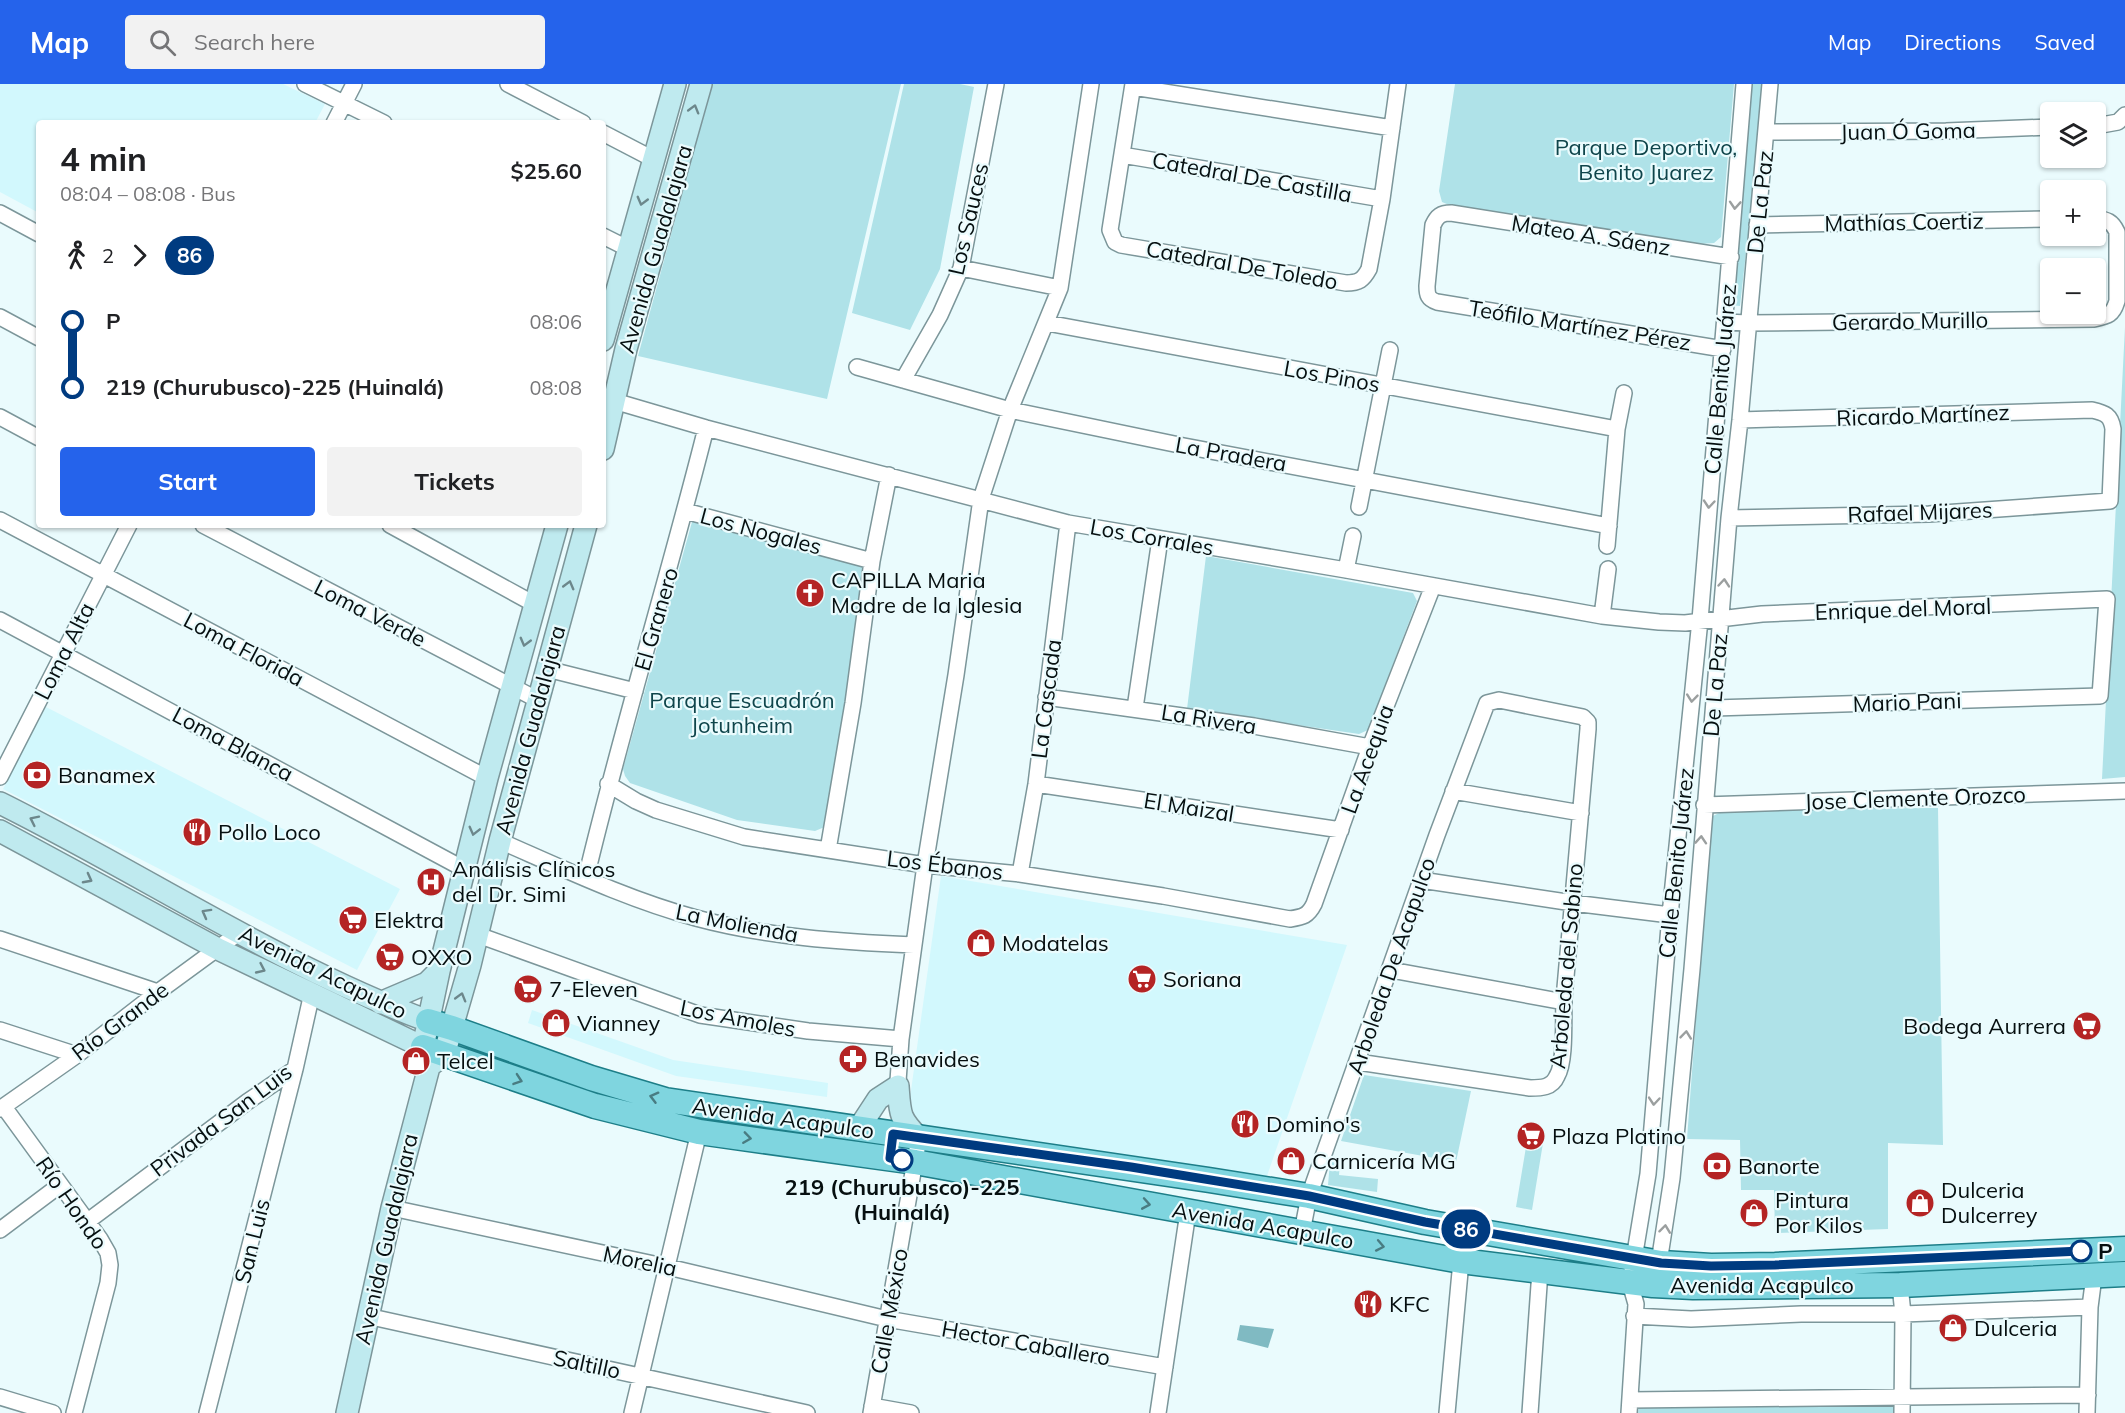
<!DOCTYPE html>
<html lang="en">
<head>
<meta charset="utf-8">
<style>
	body { margin:0; font-family:Mulish,sans-serif; background:#f2f2f2; color:#202124; height:100vh; display:flex; flex-direction:column; font-size:22px; white-space:nowrap }
	* { box-sizing:border-box; margin:0 }
	p { font-size:20px; color:#757577 }
	.icon { flex:none; width:33px; height:33px; fill:none; stroke:currentColor; stroke-width:2; stroke-linecap:round; stroke-linejoin:round }
	.map { position:relative; flex:1; overflow:hidden }
	.panel { position:absolute; left:36px; top:36px; width:570px; height:408px; display:flex; flex-direction:column; background:#fff; border-radius:6px; box-shadow:0 2px 4px #0004 }
	.panel>* { flex:none }
	.badge { padding:0 12px; border-radius:20px; font-size:21px; line-height:39px }
	.fabs { position:absolute; left:2040px; top:18px; display:grid; gap:12px }
	.fabs a { display:grid; place-items:center; width:66px; height:66px; border-radius:6px; background:#fff; box-shadow:0 2px 4px #0004; font-size:30px }
	.map>.badge { position:absolute; translate:-50% -50%; box-shadow:0 0 0 3px #fff }
	.legs { display:flex; align-items:center; gap:9px; height:66px; padding:0 24px; font-size:20px }
	.legs p { margin-inline-start:auto }
	.summary { display:flex; align-items:center; justify-content:space-between; height:102px; padding:0 24px }
	h1 { font-size:33px; font-weight:700; line-height:45px }
	.primary-button { display:flex; gap:12px; margin-top:auto; padding:12px 24px }
	.primary-button a { flex:1; height:69px; border-radius:6px; background:#2563eb; color:#fff; font-size:24px; font-weight:700; line-height:69px; text-align:center }
	.primary-button a+a { background:#f2f2f2; color:#202124 }
	ul { padding:0 24px; list-style:none }
	li { display:flex; align-items:center; gap:21px; height:66px; font-size:22px }
	li i { display:grid; place-items:center; width:9px; height:100%; margin:0 8px; background:currentColor }
	li i::after { content:''; width:15px; height:15px; margin:-8px; border:4px solid; border-radius:50%; background:#fff }
	li p { margin-inline-start:auto }
	li:first-child i { background:linear-gradient(#0000 50%,currentColor 0) }
	li:last-child i { background:linear-gradient(currentColor 50%,#0000 0) }
	header { display:flex; align-items:center; gap:36px; box-sizing:border-box; height:84px; padding:0 30px; background:#2563eb; color:#fff }
	header strong { font-size:28px }
	nav { display:flex; gap:33px; margin-inline-start:auto; font-size:21px }
	.search { width:420px; height:54px; background:#f2f2f2; display:flex; align-items:center; gap:15px; box-sizing:border-box; padding:0 21px; border-radius:6px; color:#757577; font-size:22px }
	.map>svg:first-child { display:block }
	.built { fill:#d2f8fd }
	.green { fill:#afe2e8 }
	.water { fill:#80bac2 }
	.lines { fill:none; stroke-linecap:round; stroke-linejoin:round }
	.minor-casing { stroke:#7c969a; stroke-width:18 }
	.secondary-casing { stroke:#7c969a; stroke-width:24 }
	.primary-casing { stroke:#1d7e88; stroke-width:27 }
	.minor { stroke:#fff; stroke-width:15 }
	.secondary { stroke:#bfeaef; stroke-width:21 }
	.primary { stroke:#7fd5df; stroke-width:24 }
	.oneway { stroke:#6c878b }
	.oneway2 { stroke:#9b9f9f }
	.oneway3 { stroke:#497c82 }
	.line-1-casing { stroke:#fff; stroke-width:14 }
	.line-1 { stroke:#003b80; stroke-width:9 }
	.stop-1-dot { fill:#fff; stroke:#003b80; stroke-width:3 }
	.labels { text-anchor:middle; dominant-baseline:central; stroke-width:4.5; stroke-linejoin:round; paint-order:stroke }
	.street-label { font-size:22px; fill:#060f10; stroke:#eafbfd }
	.park-label { font-size:22px; fill:#0f454b; stroke:#eafbfd }
	.poi-label { font-size:22px; fill:#060f10; stroke:#eafbfd; text-anchor:start }
	.stop-label { font-size:22px; font-weight:bold; fill:#060f10; stroke:#eafbfd }
</style>
</head>
<body>
<header>
<strong>Map</strong>
<div class="search"><svg class="icon" aria-label="search" viewBox="0 0 24 24"><circle cx="10" cy="10" r="6"/><path d="M15 15l6 6"/></svg>Search here</div>
<nav><a>Map</a><a>Directions</a><a>Saved</a></nav>
</header>
<div class="map">
<svg width="2125" height="1329" viewBox="0 0 2125 1329">
	<rect width="100%" height="100%" fill="#eafbfd"/>
	<!-- built -->
	<path class="built" d="M0,0H283L325,20L315,39H39V129L0,108Z
		M46,623L400,805L357,886L3,705Z
		M941,792L1347,861L1267,1092L906,1042Z
		M532,926L673,976L828,999L827,1013L676,992L528,939Z"/>
	<!-- green -->
	<path class="green" d="M712,0H901L827,315L638,272Z
		M904,0H960L974,3L940,185L910,246L852,229Z
		M1455,0H1734L1721,153L1714,159L1699,160L1452,122L1442,118L1439,107Z
		M1746,0H1765L1740,222L1731,221Z
		M2125,243V693L2102,695Z
		M697,435L863,479L864,489L827,742L815,747L737,736L630,699L625,692L623,685L692,438Z
		M1206,472L1413,509L1417,517L1368,646L1359,650L1187,625Z
		M1938,724L1943,1061L1888,1059V1145L1775,1149L1774,1106H1741L1740,1056L1687,1055L1711,733L1727,725Z
		M1364,991L1471,1007L1456,1078L1341,1057Z
		M1527,1057L1543,1059L1532,1126L1516,1123Z
		M1330,1078L1340,1079L1339,1091L1378,1095L1377,1108L1328,1101Z
		M1639,1322L1897,1323L1896,1329H1638Z"/>
	<!-- water -->
	<path class="water" d="M1240,1241L1274,1245L1268,1264L1237,1256Z"/>
	<g class="lines">
		<!-- minor casing -->
		<g class="minor-casing">
			<path id="minor" d="M305,0L384,39
				M508,0L583,39
				M1133,0L1110,146L1115,158L1121,161L1346,199C1359,199 1363,196 1369,185L1382,115L1398,0
				M1133,3L1392,44
				M334,39L354,0
				M2096,42L2118,38L2125,31
				M1766,48L1946,47L2050,43
				M603,49L653,75
				M1122,71L1382,115
				M0,129L39,150
				M1757,141L2050,135
				M603,152L629,165
				M961,184L1060,204
				M0,233L39,254
				M1725,238L1748,239L2094,235C2108,232 2113,231 2117,217V148C2112,137 2107,136 2096,134
				M1047,239L1617,345
				M1723,265L1437,218C1428,215 1427,211 1427,202L1433,141C1437,132 1441,129 1451,129L1731,173
				M857,283L1010,326L1184,362L1609,442
				M903,296L940,231L961,184L996,0
				M614,317L706,344L1068,439L1346,486L1602,532L1659,538L1685,539L1762,530L2107,515L2100,612L1714,624
				M0,333L39,354
				M1359,423L1390,266
				M685,427L872,477
				M1729,434L1929,430L2110,417L2113,345C2111,331 2105,329 2092,326L1740,336
				M0,436L487,694
				M203,441L538,616
				M390,441L536,521
				M1607,462L1617,345L1624,309
				M1346,486L1353,452
				M1602,532L1608,485
				M0,536L464,785
				M547,585L635,607
				M1046,613L1254,642L1370,663
				M1135,624L1160,455
				M0,693L129,441
				M608,700L636,717L656,726L744,753L925,781L1020,790L1163,812L1290,835C1303,833 1308,832 1314,820L1370,663L1433,502
				M1036,700L1341,746
				M1453,707L1581,729
				M1704,721L2125,707
				M500,757C564,785 629,816 696,834C766,853 841,858 914,861
				M828,766L853,619L872,477L889,391
				M1020,790L1036,700L1068,439
				M586,794C622,643 668,495 706,344
				M1421,796L1573,819L1670,831
				M478,851L700,931L808,947L901,955
				M0,855L158,908
				M1391,886L1564,918
				M0,946L77,971
				M897,1011L901,955L925,781L956,591L981,415L1010,326L1060,204L1091,0
				M4,1023L100,1155L108,1169L110,1181L108,1199L74,1329
				M0,1025L77,971L158,908L240,848
				M392,1124L668,1183L887,1235L1165,1283
				M88,1137L247,1018L295,985L312,909
				M0,1146L60,1101
				M1302,1148L1309,1112L1437,751L1487,619L1499,616L1583,633L1588,638V645C1580,735 1572,825 1564,915C1563,934 1566,977 1557,992C1552,1004 1541,1004 1530,1004L1358,978
				M1658,1185L1672,1094L1692,885L1729,434L1740,336L1770,0
				M1900,1201L1903,1230L1902,1329
				M367,1232L807,1329
				M1634,1232L1691,1235L1801,1230H1903L2090,1223
				M0,1313L53,1329
				M1630,1316L2088,1311
				M872,1322L911,1329
				M207,1329L295,985
				M632,1329L699,1048
				M871,1329L919,1054
				M1158,1329L1188,1128
				M1447,1329L1461,1177
				M1530,1329L1540,1187
				M1629,1329L1636,1220L1630,1199L1648,1090L1670,831L1700,536L1744,0
				M2087,1329L2090,1223L2094,1192"/>
		</g>
		<!-- secondary casing -->
		<g class="secondary-casing">
			<path id="secondary" d="M603,256L675,0
				M603,365L626,265L701,0
				M0,719C143,790 278,881 428,937
				M0,747L218,865L423,963
				M380,919L427,899L439,887
				M432,980L444,971L470,881L500,757L586,441
				M859,1044L878,1015L898,1002C900,1030 899,1034 919,1054
				M347,1329L392,1124L429,983L423,963L439,887L487,694L557,441"/>
		</g>
		<!-- primary casing -->
		<g class="primary-casing">
			<path id="primary" d="M428,937L452,944L591,994L665,1016L1209,1096L1309,1112L1425,1138L1661,1179L1711,1182L1775,1181L2125,1165
				M423,963L595,1022L699,1048L915,1078L1461,1177L1653,1201L1693,1203L1900,1201L2125,1190"/>
		</g>
		<!-- minor -->
		<use href="#minor" class="minor"/>
		<!-- secondary -->
		<use href="#secondary" class="secondary"/>
		<!-- primary -->
		<use href="#primary" class="primary"/>
	</g>
	<!-- one-way arrows -->
	<defs><path id="oneway-chevron" d="M-2-3.5L2.5 0L-2 3.5" fill="none" stroke-width="1.6" stroke-linecap="round" stroke-linejoin="round" transform="scale(1.5)"/></defs>
	<g class="oneway">
		<use href="#oneway-chevron" transform="translate(694 25) rotate(-74)"/>
		<use href="#oneway-chevron" transform="translate(642 117) rotate(105)"/>
		<use href="#oneway-chevron" transform="translate(569 501) rotate(-75)"/>
		<use href="#oneway-chevron" transform="translate(525 558) rotate(105)"/>
		<use href="#oneway-chevron" transform="translate(34 736) rotate(-154)"/>
		<use href="#oneway-chevron" transform="translate(474 747) rotate(104)"/>
		<use href="#oneway-chevron" transform="translate(88 795) rotate(28)"/>
		<use href="#oneway-chevron" transform="translate(206 829) rotate(-151)"/>
		<use href="#oneway-chevron" transform="translate(261 885) rotate(25)"/>
		<use href="#oneway-chevron" transform="translate(461 913) rotate(-74)"/>
	</g>
	<g class="oneway2">
		<use href="#oneway-chevron" transform="translate(1735 121) rotate(94)"/>
		<use href="#oneway-chevron" transform="translate(1709 420) rotate(95)"/>
		<use href="#oneway-chevron" transform="translate(1724 499) rotate(-85)"/>
		<use href="#oneway-chevron" transform="translate(1692 614) rotate(96)"/>
		<use href="#oneway-chevron" transform="translate(1701 756) rotate(-86)"/>
		<use href="#oneway-chevron" transform="translate(1686 951) rotate(-84)"/>
		<use href="#oneway-chevron" transform="translate(1654 1017) rotate(95)"/>
		<use href="#oneway-chevron" transform="translate(1665 1145) rotate(-83)"/>
	</g>
	<g class="oneway3">
		<use href="#oneway-chevron" transform="translate(518 996) rotate(19)"/>
		<use href="#oneway-chevron" transform="translate(654 1013) rotate(-165)"/>
		<use href="#oneway-chevron" transform="translate(747 1054) rotate(8)"/>
		<use href="#oneway-chevron" transform="translate(1146 1120) rotate(10)"/>
		<use href="#oneway-chevron" transform="translate(1380 1162) rotate(11)"/>
	</g>
	<g class="lines">
		<!-- line-1 casing -->
		<g class="line-1-casing">
			<path id="line-1" d="M902,1076L890,1074L893,1050L1131,1083L1309,1112L1425,1138L1661,1179L1711,1182L1775,1181L2081,1167"/>
		</g>
		<!-- line-1 -->
		<use href="#line-1" class="line-1"/>
	</g>
	<!-- icons -->
	<defs>
		<g id="church-disc" transform="scale(1.5)"><circle r="9.5" fill="#b42424" stroke="#eafbfd"/><path d="M-1.2-6h2.4v3.5h3.3v2.4h-3.3V6h-2.4V-.1h-3.3v-2.4h3.3Z" fill="#fff"/></g>
		<g id="bank-disc" transform="scale(1.5)"><circle r="9.5" fill="#b42424" stroke="#eafbfd"/><path d="M-6-4H6V4H-6ZM0-2.3a2.3 2.3 0 1 0 0 4.6a2.3 2.3 0 1 0 0-4.6Z" fill="#fff"/></g>
		<g id="restaurant-disc" transform="scale(1.5)"><circle r="9.5" fill="#b42424" stroke="#eafbfd"/><path d="M-5-6h1v4h1v-4h1v4h1v-4h1v5L-1.5 .5V6h-2V.5L-5-1ZM5-6V6H3V1.5H1.5Q1.5-4 5-6Z" fill="#fff"/></g>
		<g id="hospital-disc" transform="scale(1.5)"><circle r="9.5" fill="#b42424" stroke="#eafbfd"/><path d="M-5-5h3v3.5h4V-5h3V5h-3V1.5h-4V5h-3Z" fill="#fff"/></g>
		<g id="supermarket-disc" transform="scale(1.5)"><circle r="9.5" fill="#b42424" stroke="#eafbfd"/><path d="M-6-5.5h2.5l.6 2H6L4.5 2H-2.5L-4.4-4H-6ZM-1.5 3.2a1.3 1.3 0 1 0 .1 0ZM3 3.2a1.3 1.3 0 1 0 .1 0Z" fill="#fff"/></g>
		<g id="shop-disc" transform="scale(1.5)"><circle r="9.5" fill="#b42424" stroke="#eafbfd"/><path d="M-5-2.5h2.3a2.7 3.5 0 0 1 5.4 0H5L5.5 6h-11ZM-1.5-2.5h3a1.5 2.3 0 0 0-3 0Z" fill="#fff"/></g>
		<g id="pharmacy-disc" transform="scale(1.5)"><circle r="9.5" fill="#b42424" stroke="#eafbfd"/><path d="M-2-6h4v4h4v4h-4v4h-4v-4h-4v-4h4Z" fill="#fff"/></g>
	</defs>
	<g fill-rule="evenodd">
		<use href="#church-disc" x="810" y="509"/>
		<use href="#bank-disc" x="37" y="691"/>
		<use href="#restaurant-disc" x="197" y="748"/>
		<use href="#hospital-disc" x="431" y="798"/>
		<use href="#supermarket-disc" x="353" y="836"/>
		<use href="#shop-disc" x="981" y="859"/>
		<use href="#supermarket-disc" x="390" y="873"/>
		<use href="#supermarket-disc" x="1142" y="895"/>
		<use href="#supermarket-disc" x="528" y="905"/>
		<use href="#shop-disc" x="556" y="939"/>
		<use href="#supermarket-disc" x="2087" y="942"/>
		<use href="#pharmacy-disc" x="853" y="975"/>
		<use href="#shop-disc" x="416" y="977"/>
		<use href="#restaurant-disc" x="1245" y="1040"/>
		<use href="#supermarket-disc" x="1531" y="1052"/>
		<use href="#shop-disc" x="1291" y="1077"/>
		<use href="#bank-disc" x="1717" y="1082"/>
		<use href="#shop-disc" x="1920" y="1119"/>
		<use href="#shop-disc" x="1754" y="1129"/>
		<use href="#restaurant-disc" x="1368" y="1220"/>
		<use href="#shop-disc" x="1953" y="1244"/>
	</g>
	<!-- markers -->
	<g class="stop-1-dot">
		<circle cx="902" cy="1076" r="10"/>
		<circle cx="2081" cy="1167" r="10"/>
	</g>
	<g class="labels">
		<!-- street labels -->
		<g class="street-label">
			<text transform="translate(1908 47) rotate(-1)">Juan Ó Goma</text>
			<text transform="translate(1252 93) rotate(10)">Catedral De Castilla</text>
			<text transform="translate(1760 118) rotate(-84)">De La Paz</text>
			<text transform="translate(968 135) rotate(-77)">Los Sauces</text>
			<text transform="translate(1904 138) rotate(-1)">Mathías Coertiz</text>
			<text transform="translate(1591 151) rotate(9)">Mateo A. Sáenz</text>
			<text transform="translate(655 165) rotate(-74)">Avenida Guadalajara</text>
			<text transform="translate(1242 181) rotate(10)">Catedral De Toledo</text>
			<text transform="translate(1910 237) rotate(-1)">Gerardo Murillo</text>
			<text transform="translate(1580 241) rotate(9)">Teófilo Martínez Pérez</text>
			<text transform="translate(1332 292) rotate(10)">Los Pinos</text>
			<text transform="translate(1720 295) rotate(-85)">Calle Benito Juárez</text>
			<text transform="translate(1923 331) rotate(-2)">Ricardo Martínez</text>
			<text transform="translate(1231 370) rotate(10)">La Pradera</text>
			<text transform="translate(1920 428) rotate(-2)">Rafael Mijares</text>
			<text transform="translate(761 447) rotate(15)">Los Nogales</text>
			<text transform="translate(1152 453) rotate(10)">Los Corrales</text>
			<text transform="translate(1903 525) rotate(-2)">Enrique del Moral</text>
			<text transform="translate(370 529) rotate(27)">Loma Verde</text>
			<text transform="translate(656 535) rotate(-74)">El Granero</text>
			<text transform="translate(244 565) rotate(28)">Loma Florida</text>
			<text transform="translate(64 567) rotate(-63)">Loma Alta</text>
			<text transform="translate(1715 601) rotate(-85)">De La Paz</text>
			<text transform="translate(1046 615) rotate(-83)">La Cascada</text>
			<text transform="translate(1907 618) rotate(-2)">Mario Pani</text>
			<text transform="translate(1209 635) rotate(9)">La Rivera</text>
			<text transform="translate(530 646) rotate(-75)">Avenida Guadalajara</text>
			<text transform="translate(233 660) rotate(28)">Loma Blanca</text>
			<text transform="translate(1367 675) rotate(-70)">La Acequia</text>
			<text transform="translate(1915 714) rotate(-2)">Jose Clemente Orozco</text>
			<text transform="translate(1189 723) rotate(9)">El Maizal</text>
			<text transform="translate(1676 779) rotate(-84)">Calle Benito Juárez</text>
			<text transform="translate(945 781) rotate(7)">Los Ébanos</text>
			<text transform="translate(737 839) rotate(11)">La Molienda</text>
			<text transform="translate(1391 882) rotate(-71)">Arboleda De Acapulco</text>
			<text transform="translate(1566 882) rotate(-85)">Arboleda del Sabino</text>
			<text transform="translate(323 888) rotate(26)">Avenida Acapulco</text>
			<text transform="translate(738 934) rotate(11)">Los Amoles</text>
			<text transform="translate(120 937) rotate(-37)">Río Grande</text>
			<text transform="translate(783 1034) rotate(8)">Avenida Acapulco</text>
			<text transform="translate(221 1036) rotate(-37)">Privada San Luis</text>
			<text transform="translate(72 1119) rotate(55)">Río Hondo</text>
			<text transform="translate(1263 1141) rotate(10)">Avenida Acapulco</text>
			<text transform="translate(386 1155) rotate(-77)">Avenida Guadalajara</text>
			<text transform="translate(252 1157) rotate(-76)">San Luis</text>
			<text transform="translate(640 1177) rotate(12)">Morelia</text>
			<text x="1762" y="1201">Avenida Acapulco</text>
			<text transform="translate(889 1227) rotate(-80)">Calle México</text>
			<text transform="translate(1026 1259) rotate(10)">Hector Caballero</text>
			<text transform="translate(587 1280) rotate(12)">Saltillo</text>
		</g>
		<!-- park labels -->
		<g class="park-label">
			<text x="1646" y="63">Parque Deportivo,<tspan x="1646" dy="25">Benito Juarez</tspan></text>
			<text x="742" y="616">Parque Escuadrón<tspan x="742" dy="25">Jotunheim</tspan></text>
		</g>
		<!-- poi labels -->
		<g class="poi-label">
			<text x="831" y="496">CAPILLA Maria<tspan x="831" dy="25">Madre de la Iglesia</tspan></text>
			<text x="58" y="691">Banamex</text>
			<text x="218" y="748">Pollo Loco</text>
			<text x="452" y="785">Análisis Clínicos<tspan x="452" dy="25">del Dr. Simi</tspan></text>
			<text x="374" y="836">Elektra</text>
			<text x="1002" y="859">Modatelas</text>
			<text x="411" y="873">OXXO</text>
			<text x="1163" y="895">Soriana</text>
			<text x="549" y="905">7-Eleven</text>
			<text x="577" y="939">Vianney</text>
			<text x="2066" y="942" text-anchor="end">Bodega Aurrera</text>
			<text x="874" y="975">Benavides</text>
			<text x="437" y="977">Telcel</text>
			<text x="1266" y="1040">Domino's</text>
			<text x="1552" y="1052">Plaza Platino</text>
			<text x="1312" y="1077">Carnicería MG</text>
			<text x="1738" y="1082">Banorte</text>
			<text x="1941" y="1106">Dulceria<tspan x="1941" dy="25">Dulcerrey</tspan></text>
			<text x="1775" y="1116">Pintura<tspan x="1775" dy="25">Por Kilos</tspan></text>
			<text x="1389" y="1220">KFC</text>
			<text x="1974" y="1244">Dulceria</text>
		</g>
		<!-- stop labels -->
		<g class="stop-label">
			<text x="902" y="1103">219 (Churubusco)-225<tspan x="902" dy="25">(Huinalá)</tspan></text>
			<text x="2098" y="1167" text-anchor="start">P</text>
		</g>
	</g>
</svg>
<div class="fabs">
<a><svg class="icon" aria-label="layers" viewBox="0 0 24 24"><path d="M12 4l9 5-9 5-9-5zM3 14l9 5 9-5"/></svg></a>
<a>+</a>
<a>−</a>
</div>
<b class="badge" style="left:1466px;top:1145px;background:#003b80;color:#fff">86</b>
<section class="panel">
<div class="summary"><div><h1>4 min</h1><p>08:04 – 08:08 · Bus</p></div><b>$25.60</b></div>
<div class="legs"><svg class="icon" aria-label="walk" viewBox="0 0 24 24"><circle cx="13" cy="4" r="2"/><path d="M13 8l-2 6 4 7M11 14l-3 7M7 12l3-4h3l4 4"/></svg>2<svg class="icon" aria-label="forward" viewBox="0 0 24 24"><path d="M9 5l7 7-7 7"/></svg><b class="badge" style="background:#003b80;color:#fff">86</b></div>
<ul>
<li><i style="color:#003b80"></i><b>P</b><p>08:06</p></li>
<li><i style="color:#003b80"></i><b>219 (Churubusco)-225 (Huinalá)</b><p>08:08</p></li>
</ul>
<div class="primary-button"><a>Start</a><a>Tickets</a></div>
</section>
</div>
</body>
</html>
